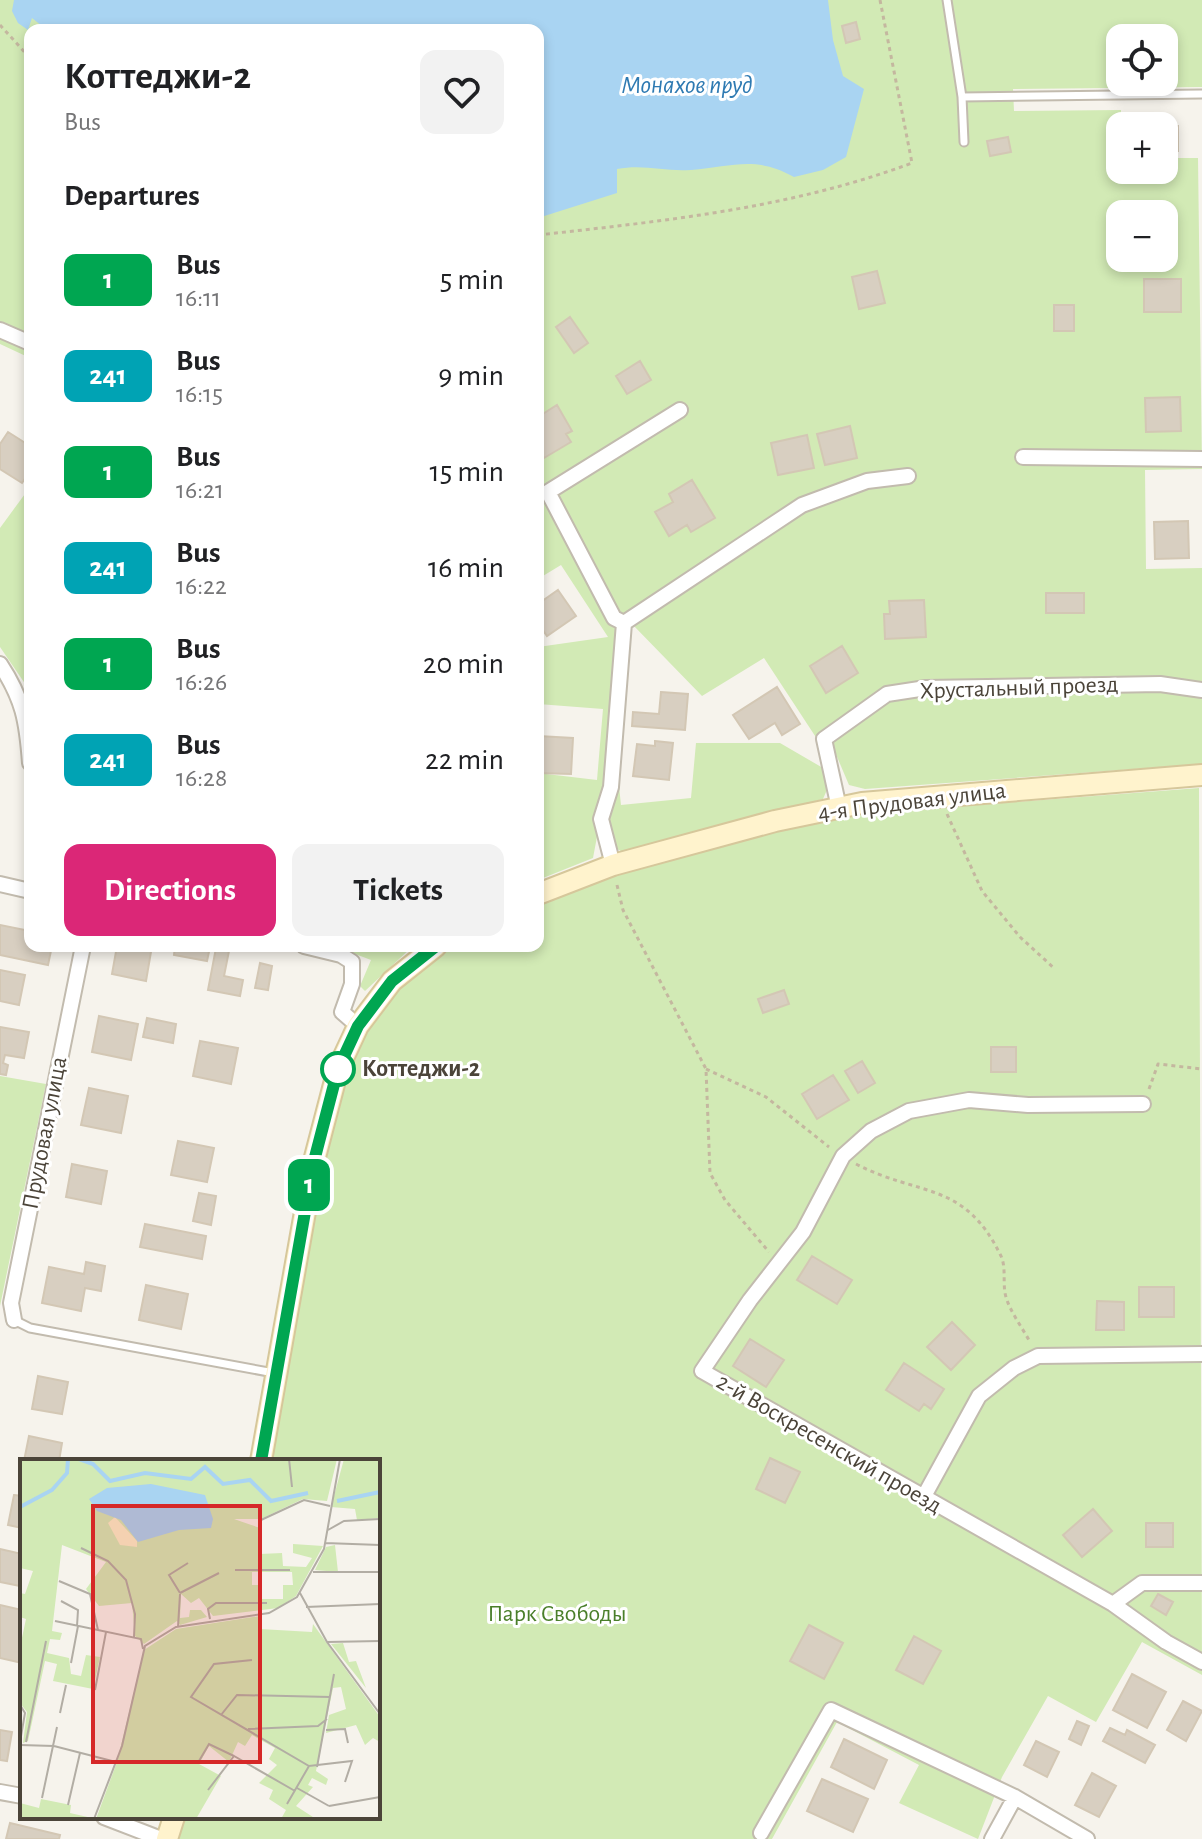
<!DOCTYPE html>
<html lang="en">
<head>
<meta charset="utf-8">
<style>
	body { margin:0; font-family:"Alegreya Sans",sans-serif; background:#f2f2f2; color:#202124; height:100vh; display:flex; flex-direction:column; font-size:30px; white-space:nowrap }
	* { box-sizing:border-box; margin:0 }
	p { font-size:26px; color:#757577 }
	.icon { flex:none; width:44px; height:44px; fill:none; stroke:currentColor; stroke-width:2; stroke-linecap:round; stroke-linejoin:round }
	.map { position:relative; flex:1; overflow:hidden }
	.side { position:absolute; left:24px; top:24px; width:520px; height:928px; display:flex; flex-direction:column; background:#fff; border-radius:16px; box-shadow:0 4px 12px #0003 }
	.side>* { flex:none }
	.badge { padding:0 16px; border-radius:12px; font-size:28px; line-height:52px }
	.buttons { position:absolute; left:1106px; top:24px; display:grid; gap:16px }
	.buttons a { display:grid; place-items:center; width:72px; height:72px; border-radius:16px; background:#fff; box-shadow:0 4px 12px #0003; font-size:40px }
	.map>.badge { position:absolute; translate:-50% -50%; box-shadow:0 0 0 4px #fff }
	h2 { padding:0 40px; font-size:30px; line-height:72px }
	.round { display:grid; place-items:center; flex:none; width:84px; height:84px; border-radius:16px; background:#f2f2f2 }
	.head { display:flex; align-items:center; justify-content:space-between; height:136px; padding:0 40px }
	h1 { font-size:38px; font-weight:700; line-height:60px }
	.button { display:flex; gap:16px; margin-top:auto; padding:16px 40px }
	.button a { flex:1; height:92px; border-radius:16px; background:#db2777; color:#fff; font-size:32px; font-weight:700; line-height:92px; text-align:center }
	.button a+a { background:#f2f2f2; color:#202124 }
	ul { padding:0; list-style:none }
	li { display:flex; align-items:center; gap:24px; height:96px; padding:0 40px }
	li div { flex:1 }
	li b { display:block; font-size:30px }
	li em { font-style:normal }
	li .badge { min-width:88px; font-weight:700; text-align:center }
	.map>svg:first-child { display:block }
	.green { fill:#d2eab5; fill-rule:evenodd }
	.water { fill:#a9d4f2 }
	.building { fill:#d8cfc1; stroke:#d3c7b4; stroke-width:2 }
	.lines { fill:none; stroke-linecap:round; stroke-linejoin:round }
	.lane-casing { stroke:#c2bbae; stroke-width:11 }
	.street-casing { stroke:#c2bbae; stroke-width:18 }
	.secondary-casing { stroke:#d6c79b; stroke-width:24 }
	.path { stroke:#c4b79f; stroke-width:3; stroke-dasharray:4 4; stroke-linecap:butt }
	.lane { stroke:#fff; stroke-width:7 }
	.street { stroke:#fff; stroke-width:14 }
	.secondary { stroke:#fff3cd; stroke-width:20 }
	.line-casing { stroke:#fff; stroke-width:18 }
	.line { stroke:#00a651; stroke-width:12 }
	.stop-dot { fill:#fff; stroke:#00a651; stroke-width:4 }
	.labels { text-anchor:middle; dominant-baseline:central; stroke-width:6; stroke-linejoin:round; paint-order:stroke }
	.street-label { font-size:24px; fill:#4b4439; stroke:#fff }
	.stop-label { font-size:24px; font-weight:bold; fill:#4b4439; stroke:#fff; text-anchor:start }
	.park-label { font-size:24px; fill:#4a7f2a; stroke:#fff }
	.water-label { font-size:26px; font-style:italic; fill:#2e7ab2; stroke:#fff }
	.inset-river { fill:none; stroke:#a9d4f2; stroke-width:4 }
	.inset-road { fill:none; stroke:#b2ada4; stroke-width:2 }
	.view { fill:#d62828; fill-opacity:0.15; stroke:#d62828; stroke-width:4 }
	.inset-edge { fill:none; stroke:#4b4439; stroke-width:4 }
</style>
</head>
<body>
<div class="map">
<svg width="1202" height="1839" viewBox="0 0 1202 1839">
	<rect width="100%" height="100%" fill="#f6f3ec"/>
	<!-- green -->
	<path class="green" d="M0,0H1202V87L1013,89L1014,111L1121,110L1120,170H1164V158H1198L1202,469L1145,470L1146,569L1202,568V764L865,789L849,785L832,745L819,742L764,658L702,696L633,625L629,630L619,786L621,805L691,798L696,743H780L823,768L829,785L823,799L623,852L615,848L599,826L593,858L538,880V773L597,780L603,709L538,704V647L608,637L561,565L538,579V30H30V358L0,344ZM1120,38H1164V82H1120ZM1120,214H1164V258H1120Z
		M30,487V691L0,647V528Z
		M1199,788L1202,1675L1142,1642L1096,1722L1048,1696L1002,1777L978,1839L899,1803L919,1765L837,1722L772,1839H174L181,1817H378V1461H268C279,1397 290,1333 301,1269C321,1156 337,1004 453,948C469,940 519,946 538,946V903L600,879L779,828L846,815Z
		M334,946H413L365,991L360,986L371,960Z
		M0,1076L46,1084L0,1306Z"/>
	<!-- water -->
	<path class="water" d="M14,0H828L833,40L843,76L864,89L846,157L823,170L794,177C755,155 732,167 691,170C665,172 645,164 617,169V193L538,218V30H47L32,18L28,30L18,23L12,11Z"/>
	<!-- building -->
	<path class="building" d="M856,22L860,39L846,43L842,26Z
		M1164,126H1178V151H1164Z
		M1008,137L1011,152L990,156L987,141Z
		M1164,235H1172V263H1154V258H1164Z
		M877,271L885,303L859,309L852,277Z
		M1144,279H1181V312H1144Z
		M1054,305H1074V331H1054Z
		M570,317L588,343L574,353L556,327Z
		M640,361L651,380L627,394L616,376Z
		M1180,397L1181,431L1146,432L1145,398Z
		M557,405L572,431L566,434L571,442L544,458L538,448V417Z
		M850,426L857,458L825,465L817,434Z
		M8,432L30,446V471L22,483L0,469V444Z
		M807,435L814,468L778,475L771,443Z
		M692,480L715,518L691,532L687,525L669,536L655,512L673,502L669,494Z
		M1188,521L1189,558L1155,559L1154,522Z
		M558,590L576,616L547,636L538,623V604Z
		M1046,593H1084V613H1046Z
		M924,600L926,637L885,639L884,614H890L889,601Z
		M842,646L858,673L826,693L810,666Z
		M777,687L800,724L782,735L775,723L749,739L733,715Z
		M661,692L688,694L685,730L632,726L633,712L659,714Z
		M538,736L573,738L571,774L538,773Z
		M655,741L673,743L669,780L633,776L637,744L655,746Z
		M0,925L30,931V946H52L48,965L0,955Z
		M117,946H152L146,981L112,974Z
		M175,946L210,947L207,961L174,955Z
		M216,948L229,951L224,976L243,980L240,996L208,990Z
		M260,963L272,966L268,990L255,988Z
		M0,970L25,975L19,1005L0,1001Z
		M784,990L789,1004L763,1013L758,999Z
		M99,1016L138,1024L131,1060L92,1052Z
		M147,1018L176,1024L173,1043L143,1037Z
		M0,1027L29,1032L24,1058L5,1055L3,1063L8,1065L6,1075L0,1074Z
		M200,1041L238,1048L231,1084L193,1076Z
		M991,1047H1016V1072H991Z
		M862,1061L875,1083L858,1093L845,1071Z
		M833,1075L849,1100L817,1119L802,1094Z
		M89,1088L128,1096L121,1133L81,1125Z
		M178,1141L214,1148L207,1182L171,1175Z
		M72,1164L107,1171L101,1204L66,1197Z
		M199,1193L216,1196L211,1225L193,1221Z
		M145,1224L206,1236L202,1259L140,1247Z
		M812,1256L852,1280L837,1304L797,1280Z
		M86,1262L105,1266L101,1291L85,1288L81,1311L42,1303L49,1267L84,1274Z
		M146,1285L188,1294L181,1329L139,1320Z
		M1139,1287H1174V1317H1139Z
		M1097,1301L1124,1302V1330H1096Z
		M952,1322L975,1345L951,1370L927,1347Z
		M750,1339L784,1360L766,1387L733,1366Z
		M904,1363L944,1389L931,1409L924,1404L919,1411L886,1390Z
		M38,1376L68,1382L62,1414L32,1409Z
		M29,1436L62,1443L59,1461H24Z
		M770,1458L800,1472L785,1503L756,1489Z
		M14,1495L22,1496V1528L8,1525Z
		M1093,1509L1112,1531L1082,1557L1063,1535Z
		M1146,1523H1173V1547H1146Z
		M0,1549L22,1554L20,1586L0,1582Z
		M1158,1594L1173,1602L1166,1615L1151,1606Z
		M0,1605L22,1610V1663L0,1658Z
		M809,1625L843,1643L824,1679L790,1661Z
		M914,1636L941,1651L923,1684L896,1670Z
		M1132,1674L1166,1692L1147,1728L1113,1710Z
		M1183,1701L1202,1711L1186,1741L1167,1730Z
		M1077,1721L1089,1726L1081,1745L1069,1739Z
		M1110,1728L1125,1735L1127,1730L1155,1745L1145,1763L1103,1741Z
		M0,1730L12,1732L7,1761L0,1760Z
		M844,1739L887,1760L874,1789L831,1767Z
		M1036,1741L1059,1752L1047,1777L1024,1765Z
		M1092,1773L1116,1786L1099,1817L1075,1805Z
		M822,1779L868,1799L853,1832L807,1811Z
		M10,1823L60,1835L59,1839H6Z"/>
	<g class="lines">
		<!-- lane casing -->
		<g class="lane-casing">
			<path id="lane" d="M947,0L962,97L1202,94
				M962,97L964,142
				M14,1320L30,1328L274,1373"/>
		</g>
		<!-- street casing -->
		<g class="street-casing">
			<path id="street" d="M0,330L30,343
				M1023,457L1202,459
				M624,623L802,505L867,481L908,476
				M624,623L614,618L548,492L680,410
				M0,664C23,699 27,721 30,763
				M839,808L824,739L887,694L926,688L1160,684L1202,690
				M613,865L601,819L611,787L624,623
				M0,884L30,891
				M304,946L341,955L352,962V984L342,1012L358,1026
				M1143,1104L1028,1105L969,1100L909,1111L871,1131L843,1156L803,1232L750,1300L702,1371L1113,1604L1166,1642L1202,1662
				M14,1320L11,1303L83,946
				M923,1498L979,1396L1014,1368L1038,1356L1202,1354
				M1113,1604L1142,1583H1202
				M0,1792L22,1796
				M104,1817L161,1839
				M761,1833L831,1710L1015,1797
				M992,1839L1015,1797L1087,1839"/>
		</g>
		<!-- secondary casing -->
		<g class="secondary-casing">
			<path id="secondary" d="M538,894L613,865L775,821L862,803L1202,775
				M261,1461L314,1161L338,1069L358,1026L392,981L436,946
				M167,1839L174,1817"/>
		</g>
		<!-- path -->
		<path class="path" d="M0,25L30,58
			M538,235C665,221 791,208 912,163L880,0
			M947,814L982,891L1020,937L1055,969
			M617,885L623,910L706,1069L710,1173L725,1200L769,1252
			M706,1069L766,1097L829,1147
			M1149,1089L1158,1064L1202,1069
			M856,1164C919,1197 964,1180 1001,1256C1006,1267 1003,1281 1005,1293C1008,1309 1022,1327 1030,1342"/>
		<!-- lane -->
		<use href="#lane" class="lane"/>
		<!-- street -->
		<use href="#street" class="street"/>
		<!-- secondary -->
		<use href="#secondary" class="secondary"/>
	</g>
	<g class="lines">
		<!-- line casing -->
		<g class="line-casing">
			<path id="line" d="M261,1461L314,1161L338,1069L358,1026L392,981L436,946"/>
		</g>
		<!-- line -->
		<use href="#line" class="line"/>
	</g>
	<!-- markers -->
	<circle class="stop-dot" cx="338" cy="1069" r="16"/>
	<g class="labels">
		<!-- street labels -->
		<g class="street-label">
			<text transform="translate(1019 688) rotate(-2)">Хрустальный проезд</text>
			<text transform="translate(912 802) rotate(-7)">4-я Прудовая улица</text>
			<text transform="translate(45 1133) rotate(-79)">Прудовая улица</text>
			<text transform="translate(829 1444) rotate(30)">2-й Воскресенский проезд</text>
		</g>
		<!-- stop labels -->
		<g class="stop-label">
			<text x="362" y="1069">Коттеджи-2</text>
		</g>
		<!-- park labels -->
		<g class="park-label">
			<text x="557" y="1614">Парк Свободы</text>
		</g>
		<!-- water labels -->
		<g class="water-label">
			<text x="687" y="85">Монахов пруд</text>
		</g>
	</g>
	<!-- overview -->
	<g transform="translate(20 1459)">
		<rect width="360" height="360" fill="#f6f3ec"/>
		<path d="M0,0H317L307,42L283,40L241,60H214L240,69V95L262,94L263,107L286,108L292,99L273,94V85L303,87L276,137L258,149L193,157L179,139L171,144L161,135L160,159L169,158L170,151H181L187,158L160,166L157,162L124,185L115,177L112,144L79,147L66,130L86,103L42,86L32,172L42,174L40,181L30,180L27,194L49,199L51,215L61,217L66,196L80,198L73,230L33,222L37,205L25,202L8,282L3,284L7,253L0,244V188L6,160L0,158V134L5,135L13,112L0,109ZM232,113H272L273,126H263V140H242V126H232ZM324,0H360V59L337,61L335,50L311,48ZM315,86L318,113L295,111L306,88ZM240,157V170L292,173L293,165L360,258V283L353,279L345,286L336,266L306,274L309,256L326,250L321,228L313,229L296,312L308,320L306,326L292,319L288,326L293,328L276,347L296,360H261L266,351L249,340L253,331L239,324L257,306L249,300L255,289L232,276L225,287L218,283L209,303L189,287L179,305L201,317L176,360H76L97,303L124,191L156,170ZM323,184L329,203L336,202L346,229L311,185ZM21,340L51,346L50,354L72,359L0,360V344L19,349Z" fill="#d2eab5" fill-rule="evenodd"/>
		<path d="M95,58L117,82V88L100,86L88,64Z" fill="#f9efc9"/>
		<path d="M131,25L185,36L193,60L191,69L159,71L118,83L101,61L77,52L69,40L87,29Z" fill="#a9d4f2"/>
		<path class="inset-river" d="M59,0L73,5L90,22L125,14L171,20L185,8L203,25L230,21L251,42L288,34M317,42L360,33M0,48L32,31L47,14L48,0"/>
		<path class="inset-road" d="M269,0L272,28M308,71L324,62L360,60M305,84L360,86M61,89L88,102L106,121L115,155L114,178M215,111H270M241,111V61L284,41L310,47M293,113H360M39,122L70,135L78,171M160,134L199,114M160,134L149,116L168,104M280,134L307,183L360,255M41,142L58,151L57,167M286,148L360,145M190,160L188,150L196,144H247M35,162L121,180L123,190M158,168L160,135M307,183L360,182M232,201L194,205L171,238L289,307L332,302L325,323M51,204L58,167M75,231L86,173M0,246L5,254L0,283M40,254L46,226M201,256L217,236L310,238M228,270L298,267L307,260M306,271L325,270L328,284M6,283L26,182M0,286L34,287L96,303M179,302L189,285L214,297M297,308L314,215M277,329L309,347M188,331L214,297L275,332M22,339L37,268M267,345L289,307M48,346L60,294M309,347L360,338M74,360L102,287L125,187L156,168L249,154L277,138L304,90L320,0"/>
		<path class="view" d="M73,47H240V303H73Z"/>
		<rect width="360" height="360" class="inset-edge"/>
	</g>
</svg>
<div class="buttons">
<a><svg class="icon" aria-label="locate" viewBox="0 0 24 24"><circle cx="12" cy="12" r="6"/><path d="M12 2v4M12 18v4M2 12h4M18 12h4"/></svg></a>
<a>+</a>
<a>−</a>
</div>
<b class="badge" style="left:309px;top:1185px;background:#00a651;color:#fff">1</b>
<section class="side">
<div class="head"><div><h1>Коттеджи-2</h1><p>Bus</p></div><a class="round"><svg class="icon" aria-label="heart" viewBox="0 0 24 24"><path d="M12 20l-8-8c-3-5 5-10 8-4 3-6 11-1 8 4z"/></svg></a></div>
<h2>Departures</h2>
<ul>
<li><span class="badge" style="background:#00a651;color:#fff">1</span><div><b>Bus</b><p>16:11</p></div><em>5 min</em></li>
<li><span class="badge" style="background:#00a3b4;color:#fff">241</span><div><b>Bus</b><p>16:15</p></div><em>9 min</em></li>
<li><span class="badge" style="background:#00a651;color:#fff">1</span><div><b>Bus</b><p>16:21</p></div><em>15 min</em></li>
<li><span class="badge" style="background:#00a3b4;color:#fff">241</span><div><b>Bus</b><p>16:22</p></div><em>16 min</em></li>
<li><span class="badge" style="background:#00a651;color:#fff">1</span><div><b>Bus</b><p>16:26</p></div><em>20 min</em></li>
<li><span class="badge" style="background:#00a3b4;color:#fff">241</span><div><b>Bus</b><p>16:28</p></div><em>22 min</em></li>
</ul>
<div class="button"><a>Directions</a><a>Tickets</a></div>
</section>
</div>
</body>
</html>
